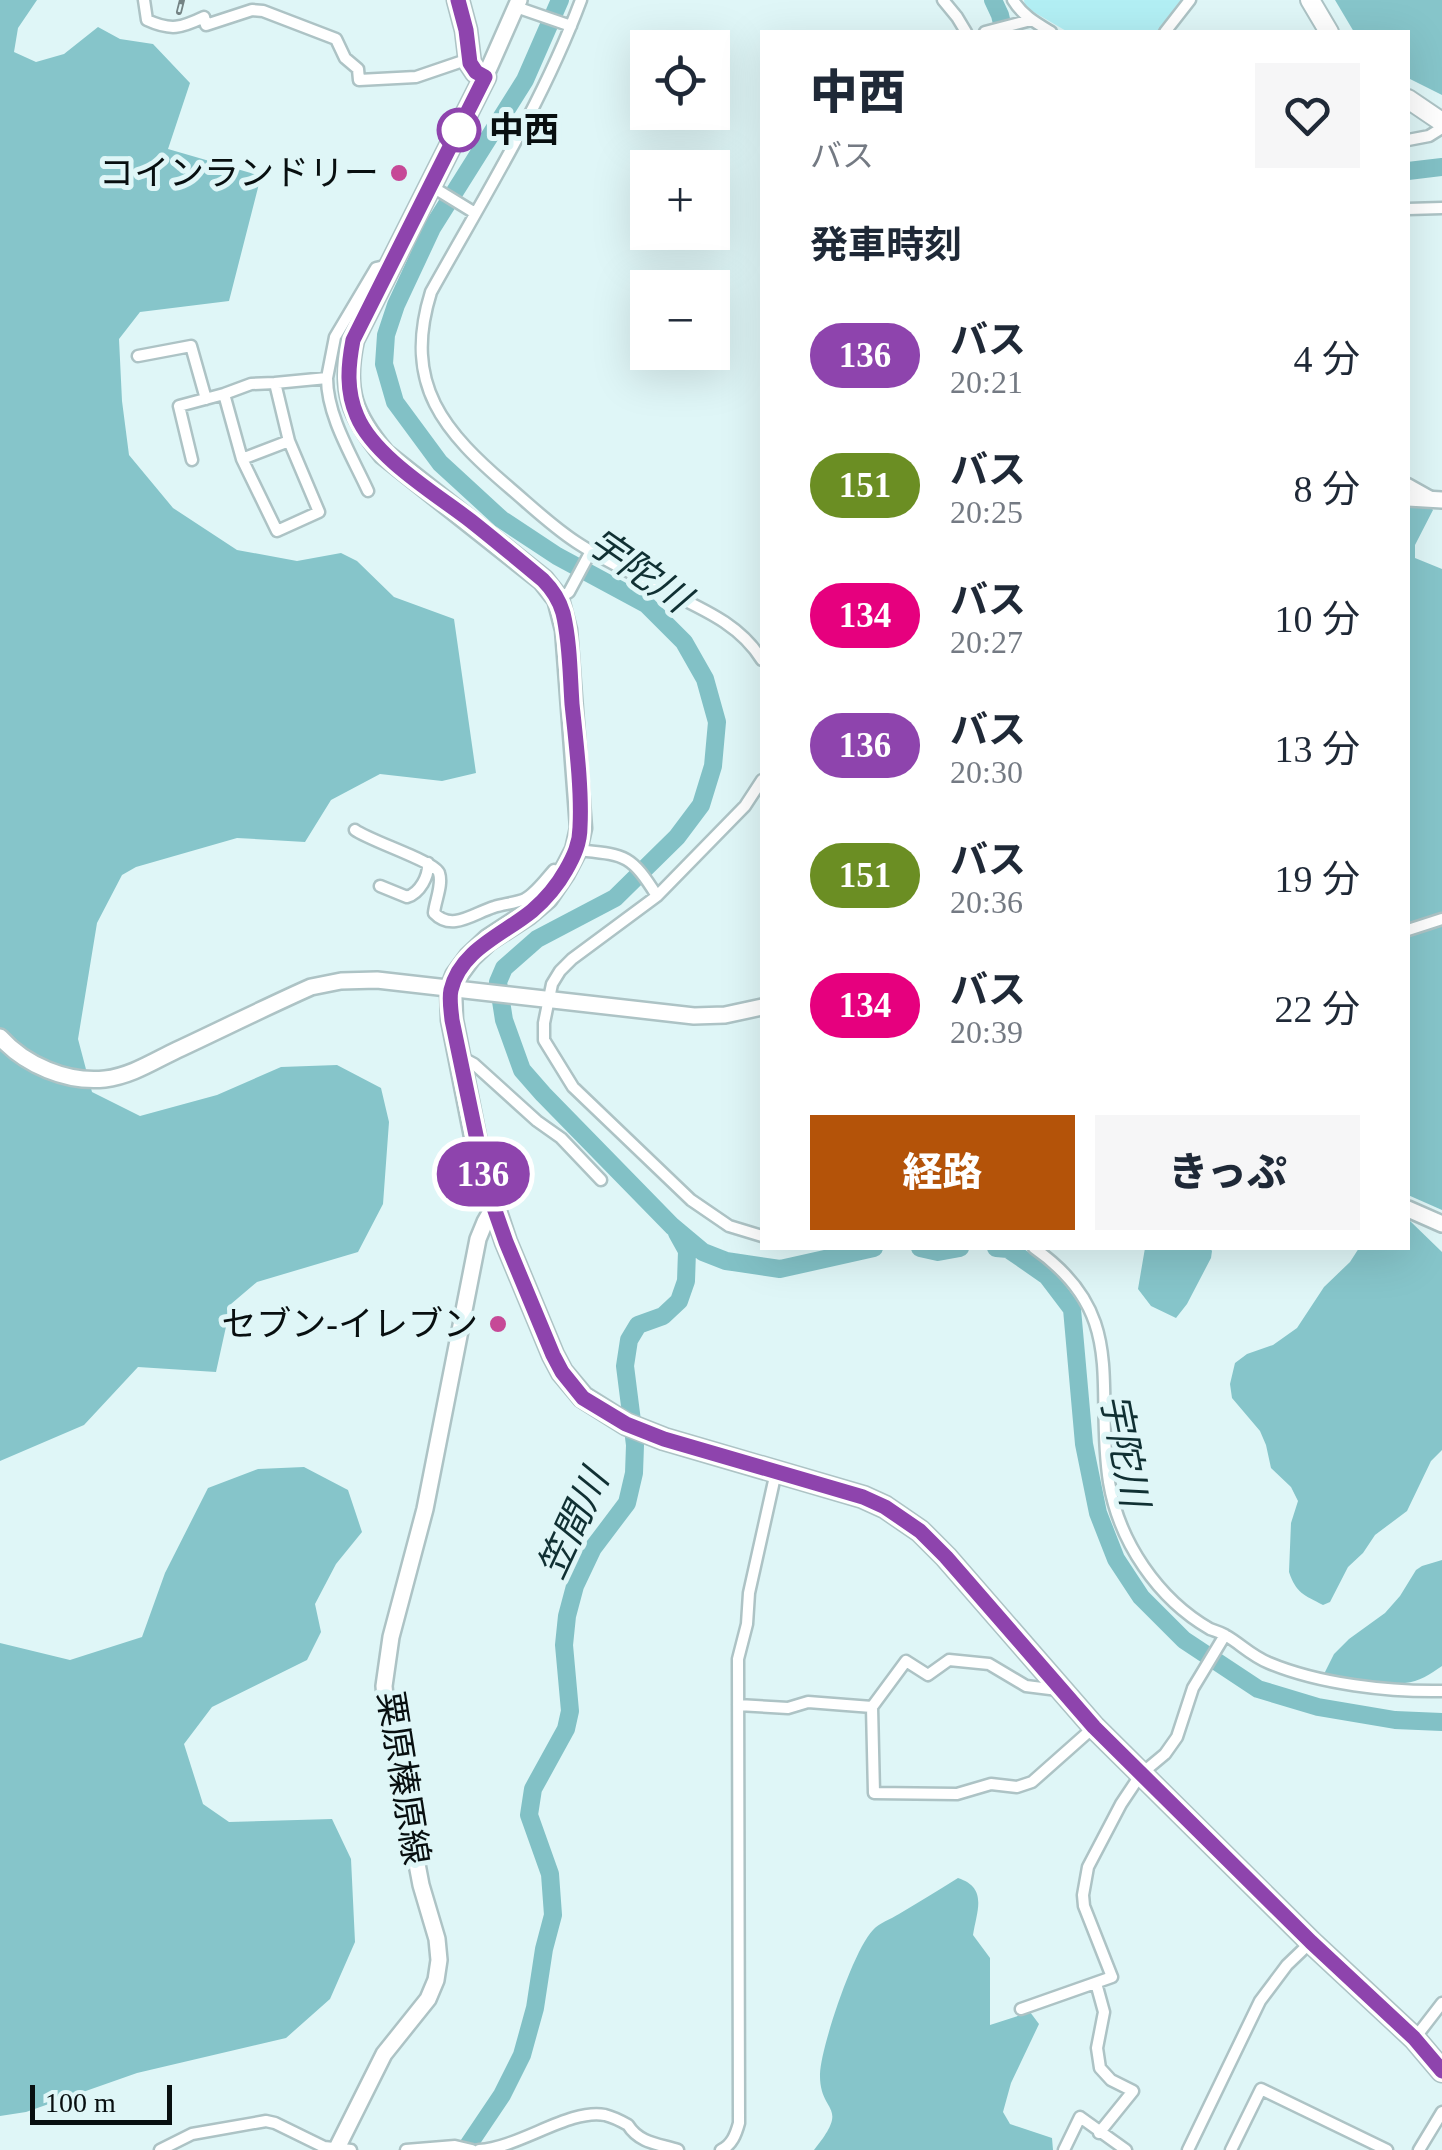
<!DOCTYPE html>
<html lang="ja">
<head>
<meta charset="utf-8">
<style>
	body { margin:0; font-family:"Times New Roman","Noto Sans JP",serif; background:#f6f6f7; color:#1f2937; height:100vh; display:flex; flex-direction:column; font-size:38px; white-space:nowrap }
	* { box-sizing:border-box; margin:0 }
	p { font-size:32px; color:#747a83 }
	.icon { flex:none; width:55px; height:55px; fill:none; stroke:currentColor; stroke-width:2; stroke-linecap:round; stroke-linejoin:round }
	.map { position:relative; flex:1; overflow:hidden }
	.sheet { position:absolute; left:760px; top:30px; width:650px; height:1220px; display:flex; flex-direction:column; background:#fff; border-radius:0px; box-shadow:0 10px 40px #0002 }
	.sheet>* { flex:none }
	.badge { padding:0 20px; border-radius:32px; font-size:35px; line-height:65px }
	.buttons { position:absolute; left:630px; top:30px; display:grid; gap:20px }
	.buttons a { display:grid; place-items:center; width:100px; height:100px; border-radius:0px; background:#fff; box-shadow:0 10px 40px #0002; font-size:50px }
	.scale { position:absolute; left:30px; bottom:25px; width:142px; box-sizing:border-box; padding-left:10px; border:5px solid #080f10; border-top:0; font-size:28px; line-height:35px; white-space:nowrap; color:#080f10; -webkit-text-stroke:8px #dff6f7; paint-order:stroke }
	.map>.badge { position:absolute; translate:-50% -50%; box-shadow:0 0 0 5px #fff }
	h2 { padding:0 50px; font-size:38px; line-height:90px }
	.round { display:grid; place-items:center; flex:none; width:105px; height:105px; border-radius:0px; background:#f6f6f7 }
	.overview { display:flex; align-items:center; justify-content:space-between; height:170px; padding:0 50px }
	h1 { font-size:48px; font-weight:800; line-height:75px }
	.button { display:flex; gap:20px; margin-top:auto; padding:20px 50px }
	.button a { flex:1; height:115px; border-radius:0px; background:#b45309; color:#fff; font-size:40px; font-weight:800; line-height:115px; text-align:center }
	.button a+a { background:#f6f6f7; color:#1f2937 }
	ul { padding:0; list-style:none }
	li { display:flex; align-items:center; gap:30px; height:130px; padding:0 50px }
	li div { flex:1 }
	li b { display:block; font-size:38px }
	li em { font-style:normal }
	li .badge { min-width:110px; font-weight:700; text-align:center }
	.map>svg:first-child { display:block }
	.green { fill:#b2eff4 }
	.forest { fill:#86c5ca }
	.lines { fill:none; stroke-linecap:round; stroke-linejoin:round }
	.river { stroke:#82c1c6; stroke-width:18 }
	.street-casing { stroke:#adc3c5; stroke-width:15 }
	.secondary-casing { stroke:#adc3c5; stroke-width:20 }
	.primary-casing { stroke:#adc3c5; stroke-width:22 }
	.highway-casing { stroke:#adc3c5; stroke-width:25 }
	.street { stroke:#fff; stroke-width:10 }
	.secondary { stroke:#fff; stroke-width:15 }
	.primary { stroke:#fff; stroke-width:18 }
	.highway { stroke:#fff; stroke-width:20 }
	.rail-casing { stroke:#748384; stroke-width:6 }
	.rail { stroke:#dff6f7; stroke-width:2.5; stroke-dasharray:8; stroke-linecap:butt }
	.line-casing { stroke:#fff; stroke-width:22 }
	.line { stroke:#8e44ad; stroke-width:15 }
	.stop-dot { fill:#fff; stroke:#8e44ad; stroke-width:5 }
	.poi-dot { fill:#c64997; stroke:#dff6f7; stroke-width:4 }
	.labels { text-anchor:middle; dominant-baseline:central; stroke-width:10; stroke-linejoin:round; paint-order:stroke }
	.stop-label { font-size:35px; font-weight:bold; fill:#080f10; stroke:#dff6f7; text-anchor:start }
	.poi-label { font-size:35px; fill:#080f10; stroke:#dff6f7; text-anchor:end }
	.street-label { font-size:35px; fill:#080f10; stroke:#dff6f7 }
	.water-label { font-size:38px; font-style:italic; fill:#103033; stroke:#dff6f7 }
</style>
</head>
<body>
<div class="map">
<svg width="1442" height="2150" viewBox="0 0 1442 2150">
	<rect width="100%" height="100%" fill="#dff6f7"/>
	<!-- green -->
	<path class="green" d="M1024,0H1181L1156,32H1068L1025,7Z"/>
	<!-- forest -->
	<path class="forest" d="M0,0H37L18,28L14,52L36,62L64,54L98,27L120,39L153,44L190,83L168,149L261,176L229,301L140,312L119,339L122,401L129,455L173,508L237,550L297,561L341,553L357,561L394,597L454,619L476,773L442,781L380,774L331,800L305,842L237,838L136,867L122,875L97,923L78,1039L92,1092L140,1116L217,1095L281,1067L337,1065L381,1088L389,1122L383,1204L358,1252L257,1282L231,1304L216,1372L138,1367L84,1425L0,1461Z
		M1335,0H1442V95L1408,78V32H1354Z
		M1414,503L1429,505L1433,510L1415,545V558L1442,569V1210L1408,1195V507Z
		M1408,1219L1442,1252V1450L1431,1461L1407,1511L1375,1535L1363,1553L1348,1567L1330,1602L1323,1605C1304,1595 1296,1593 1289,1572L1291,1523L1298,1501L1291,1487L1271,1468L1266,1445L1260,1431L1232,1398L1230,1384L1235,1363L1247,1354L1273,1345L1297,1328L1324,1287L1350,1262L1359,1248H1408Z
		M1145,1248H1210L1212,1251L1211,1258L1187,1304L1176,1318L1151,1306L1138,1289Z
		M304,1467L348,1490L362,1532L336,1564L315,1604L321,1632L307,1660L212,1707L184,1744L203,1804L229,1822L332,1819L351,1859L355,1942L330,1999L286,2038L137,2073L26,2112L0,2116V1643L70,1660L142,1637L165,1573L208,1488L258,1469Z
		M1442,1560V1666C1430,1674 1419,1682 1405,1683C1388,1686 1339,1681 1324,1674L1334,1654L1349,1639L1385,1613L1400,1596L1416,1570L1422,1566Z
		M958,1878C988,1888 977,1910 973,1935L990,1958V2025L1030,2012L1039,2024L1011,2083L1003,2112L1010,2124L1052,2138L1053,2150H814C852,2103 819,2115 820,2074C821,2046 854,1949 873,1930C879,1923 891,1919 899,1914C919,1902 939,1890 958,1878Z"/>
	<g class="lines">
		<!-- river -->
		<path class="river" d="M560,0L525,80L432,228L396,305L386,335L384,364L395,402L440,463L501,519L557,556L646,604L684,642L705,679L717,722L713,766L701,805L677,837L615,898L537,939L504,968L498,982L504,1020L522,1070L543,1094L672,1226L703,1252L726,1261L780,1269L874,1248
			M993,0L1000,15L1004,32
			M1408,171L1442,167
			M920,1248L938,1252L960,1248
			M996,1248L1008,1249L1047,1276L1072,1309L1084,1444L1098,1513L1116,1559L1141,1597L1184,1640L1258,1689L1318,1707L1395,1720L1442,1722
			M465,2150L502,2095L522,2055L535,2008L544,1949L553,1915L550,1874L529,1815L533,1789L566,1729L570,1711L564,1645L567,1616L575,1586L593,1548L627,1503L634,1473L635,1445L625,1366L629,1340L638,1325L663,1316L679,1301L686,1281L687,1251L677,1233"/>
		<!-- street casing -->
		<g class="street-casing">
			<path id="street" d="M144,0L147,20C171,31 181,28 204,17L206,25L252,10L263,11L336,39L345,58L358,69L359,80L416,77L460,62L470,63
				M581,0C543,102 484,197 431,292C402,385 444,432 511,489C532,507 553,527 576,542C600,558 626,570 650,583C691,605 737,619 762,660
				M943,0L957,17L966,32
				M1013,0C1022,15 1036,23 1051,32
				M516,7L571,26
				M985,32L1031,20
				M1165,32L1190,0
				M1408,140L1429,136L1442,128
				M431,186L475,213
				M1408,209L1442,208
				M138,356L191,346L206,399
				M327,378C327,416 352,456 368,491
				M224,394L242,459
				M289,441L319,512L277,531L242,459L289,441L275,383L327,378L335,337L376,268L389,265
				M192,460L179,406L224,394L251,384L275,383
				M1408,484L1433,498
				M558,599L569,592L591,551
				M762,780L745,806L657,896L572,959L560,971L552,984L544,1023V1040L573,1087L691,1200L729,1226L762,1236
				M355,830C370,841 436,862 439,873C443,885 435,901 434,913C452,932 474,913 494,907C503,904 516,903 525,899C536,893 546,879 554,870L564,873
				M576,850C625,855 630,853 657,896
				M380,886L407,897C420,893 429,876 428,863
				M1408,930L1442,919
				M461,1057L474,1064L537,1121L561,1138L601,1180
				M1034,1248C1130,1315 1094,1385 1109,1482C1119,1542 1158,1599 1210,1629C1215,1631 1220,1632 1225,1635C1241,1644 1250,1655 1269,1663C1319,1684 1389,1692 1442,1691
				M1058,1690L1026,1686L989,1664L949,1660L928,1675L906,1661L872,1707L874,1793L957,1794L991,1784L1017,1787L1032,1782L1094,1727
				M738,1705L788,1708L808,1702L872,1707
				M1096,1983L1104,2012L1097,2048L1100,2068L1111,2080L1133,2091L1099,2133
				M1021,2009L1112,1977L1084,1906L1083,1895L1088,1867L1121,1804L1141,1774L1165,1754L1177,1737L1193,1688L1225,1635
				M1415,2038L1442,2003
				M160,2150L192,2134L266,2121L275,2123L324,2147L351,2150
				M406,2150L455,2146L472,2150
				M479,2150C519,2148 570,2108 605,2115C613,2117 621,2121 628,2125C639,2143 659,2144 678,2150
				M721,2150C732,2145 736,2134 739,2123L738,1659L747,1624L749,1593L776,1472
				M1064,2150L1080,2117L1126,2150
				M1188,2150L1260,2001L1287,1965L1311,1942
				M1231,2150L1261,2089L1387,2150
				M1419,2150L1442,2112"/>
		</g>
		<!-- secondary casing -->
		<g class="secondary-casing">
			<path id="secondary" d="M485,77L519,0
				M1408,498L1442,500
				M0,1037C25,1065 67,1083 105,1079C131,1076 154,1061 177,1050C222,1029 266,1007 311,987L341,981L377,980L694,1016L725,1015L762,1007
				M1408,1209L1442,1224
				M336,2150L384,2054L428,1999L436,1980L439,1960L437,1939L421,1885L413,1843L409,1787L386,1708L384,1686L391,1637L425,1509L478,1239L485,1222L493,1208"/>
		</g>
		<!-- primary casing -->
		<g class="primary-casing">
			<path id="primary" d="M1310,0L1329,32
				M1408,99L1442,122"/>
		</g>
		<!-- highway casing -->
		<g class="highway-casing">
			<path id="highway" d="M458,0L466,30L470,63L476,72L485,77L353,340C342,391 352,415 384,454L543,580L558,599L566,630L581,828L576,850L564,873L547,898L528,914L488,940L470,957L456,976L451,989L452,1020L481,1167L506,1242L553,1355L562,1372L583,1397L626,1424L664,1439L863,1497L885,1507L920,1531L946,1557L1094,1727L1311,1942L1414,2038L1442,2071"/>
		</g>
		<!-- street -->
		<use href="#street" class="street"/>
		<!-- secondary -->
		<use href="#secondary" class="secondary"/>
		<!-- primary -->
		<use href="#primary" class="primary"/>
		<!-- highway -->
		<use href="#highway" class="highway"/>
		<!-- rail casing -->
		<g class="rail-casing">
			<path id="rail" d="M179,12L182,0"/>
		</g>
		<!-- rail -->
		<use href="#rail" class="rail"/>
	</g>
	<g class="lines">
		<!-- line casing -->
		<g class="line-casing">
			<path id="line" d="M458,0L466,30L470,63L476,72L485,77L353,340C348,366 346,391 357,416C374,457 436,494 471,521C495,540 519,560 543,580C553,590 559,599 563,613C570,642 570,674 572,704C576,742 582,790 580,827C580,843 574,856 566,870C557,886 546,899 532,911C504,934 460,950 451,990C449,999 451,1010 452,1020L487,1188L506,1242L553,1355L562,1372L583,1398L626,1424L664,1439L863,1497L885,1507L920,1531L946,1557L1094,1727L1311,1942L1414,2038L1442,2071"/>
		</g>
		<!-- line -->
		<use href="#line" class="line"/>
	</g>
	<!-- markers -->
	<circle class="stop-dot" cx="459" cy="130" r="20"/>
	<g class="poi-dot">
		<circle cx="399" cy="173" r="10"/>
		<circle cx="498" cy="1324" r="10"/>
	</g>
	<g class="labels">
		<!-- stop labels -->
		<g class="stop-label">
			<text x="489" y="130">中西</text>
		</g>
		<!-- poi labels -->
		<g class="poi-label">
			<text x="379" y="173">コインランドリー</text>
			<text x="478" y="1324">セブン-イレブン</text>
		</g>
		<!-- street labels -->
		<g class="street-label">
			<text transform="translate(403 1778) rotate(81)">粟原榛原線</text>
		</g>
		<!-- water labels -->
		<g class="water-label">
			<text transform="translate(639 570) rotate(35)">宇陀川</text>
			<text transform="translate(1125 1450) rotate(79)">宇陀川</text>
			<text transform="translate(573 1524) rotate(-65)">笠間川</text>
		</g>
	</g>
</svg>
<div class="buttons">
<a><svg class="icon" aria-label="locate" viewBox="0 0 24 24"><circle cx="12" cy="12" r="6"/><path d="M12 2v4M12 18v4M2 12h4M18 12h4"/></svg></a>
<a>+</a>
<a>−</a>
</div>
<div class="scale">100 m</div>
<b class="badge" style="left:483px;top:1174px;background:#8e44ad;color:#fff">136</b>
<section class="sheet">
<div class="overview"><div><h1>中西</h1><p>バス</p></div><a class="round"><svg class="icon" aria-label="heart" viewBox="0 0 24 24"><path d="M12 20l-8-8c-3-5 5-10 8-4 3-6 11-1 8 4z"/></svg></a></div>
<h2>発車時刻</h2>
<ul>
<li><span class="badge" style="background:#8e44ad;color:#fff">136</span><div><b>バス</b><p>20:21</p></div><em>4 分</em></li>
<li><span class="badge" style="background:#6b8e23;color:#fff">151</span><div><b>バス</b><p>20:25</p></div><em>8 分</em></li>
<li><span class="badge" style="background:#e6007e;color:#fff">134</span><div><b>バス</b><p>20:27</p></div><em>10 分</em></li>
<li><span class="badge" style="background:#8e44ad;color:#fff">136</span><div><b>バス</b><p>20:30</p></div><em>13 分</em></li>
<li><span class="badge" style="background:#6b8e23;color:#fff">151</span><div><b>バス</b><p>20:36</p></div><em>19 分</em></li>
<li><span class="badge" style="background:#e6007e;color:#fff">134</span><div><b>バス</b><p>20:39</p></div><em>22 分</em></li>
</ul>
<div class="button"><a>経路</a><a>きっぷ</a></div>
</section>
</div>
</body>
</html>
